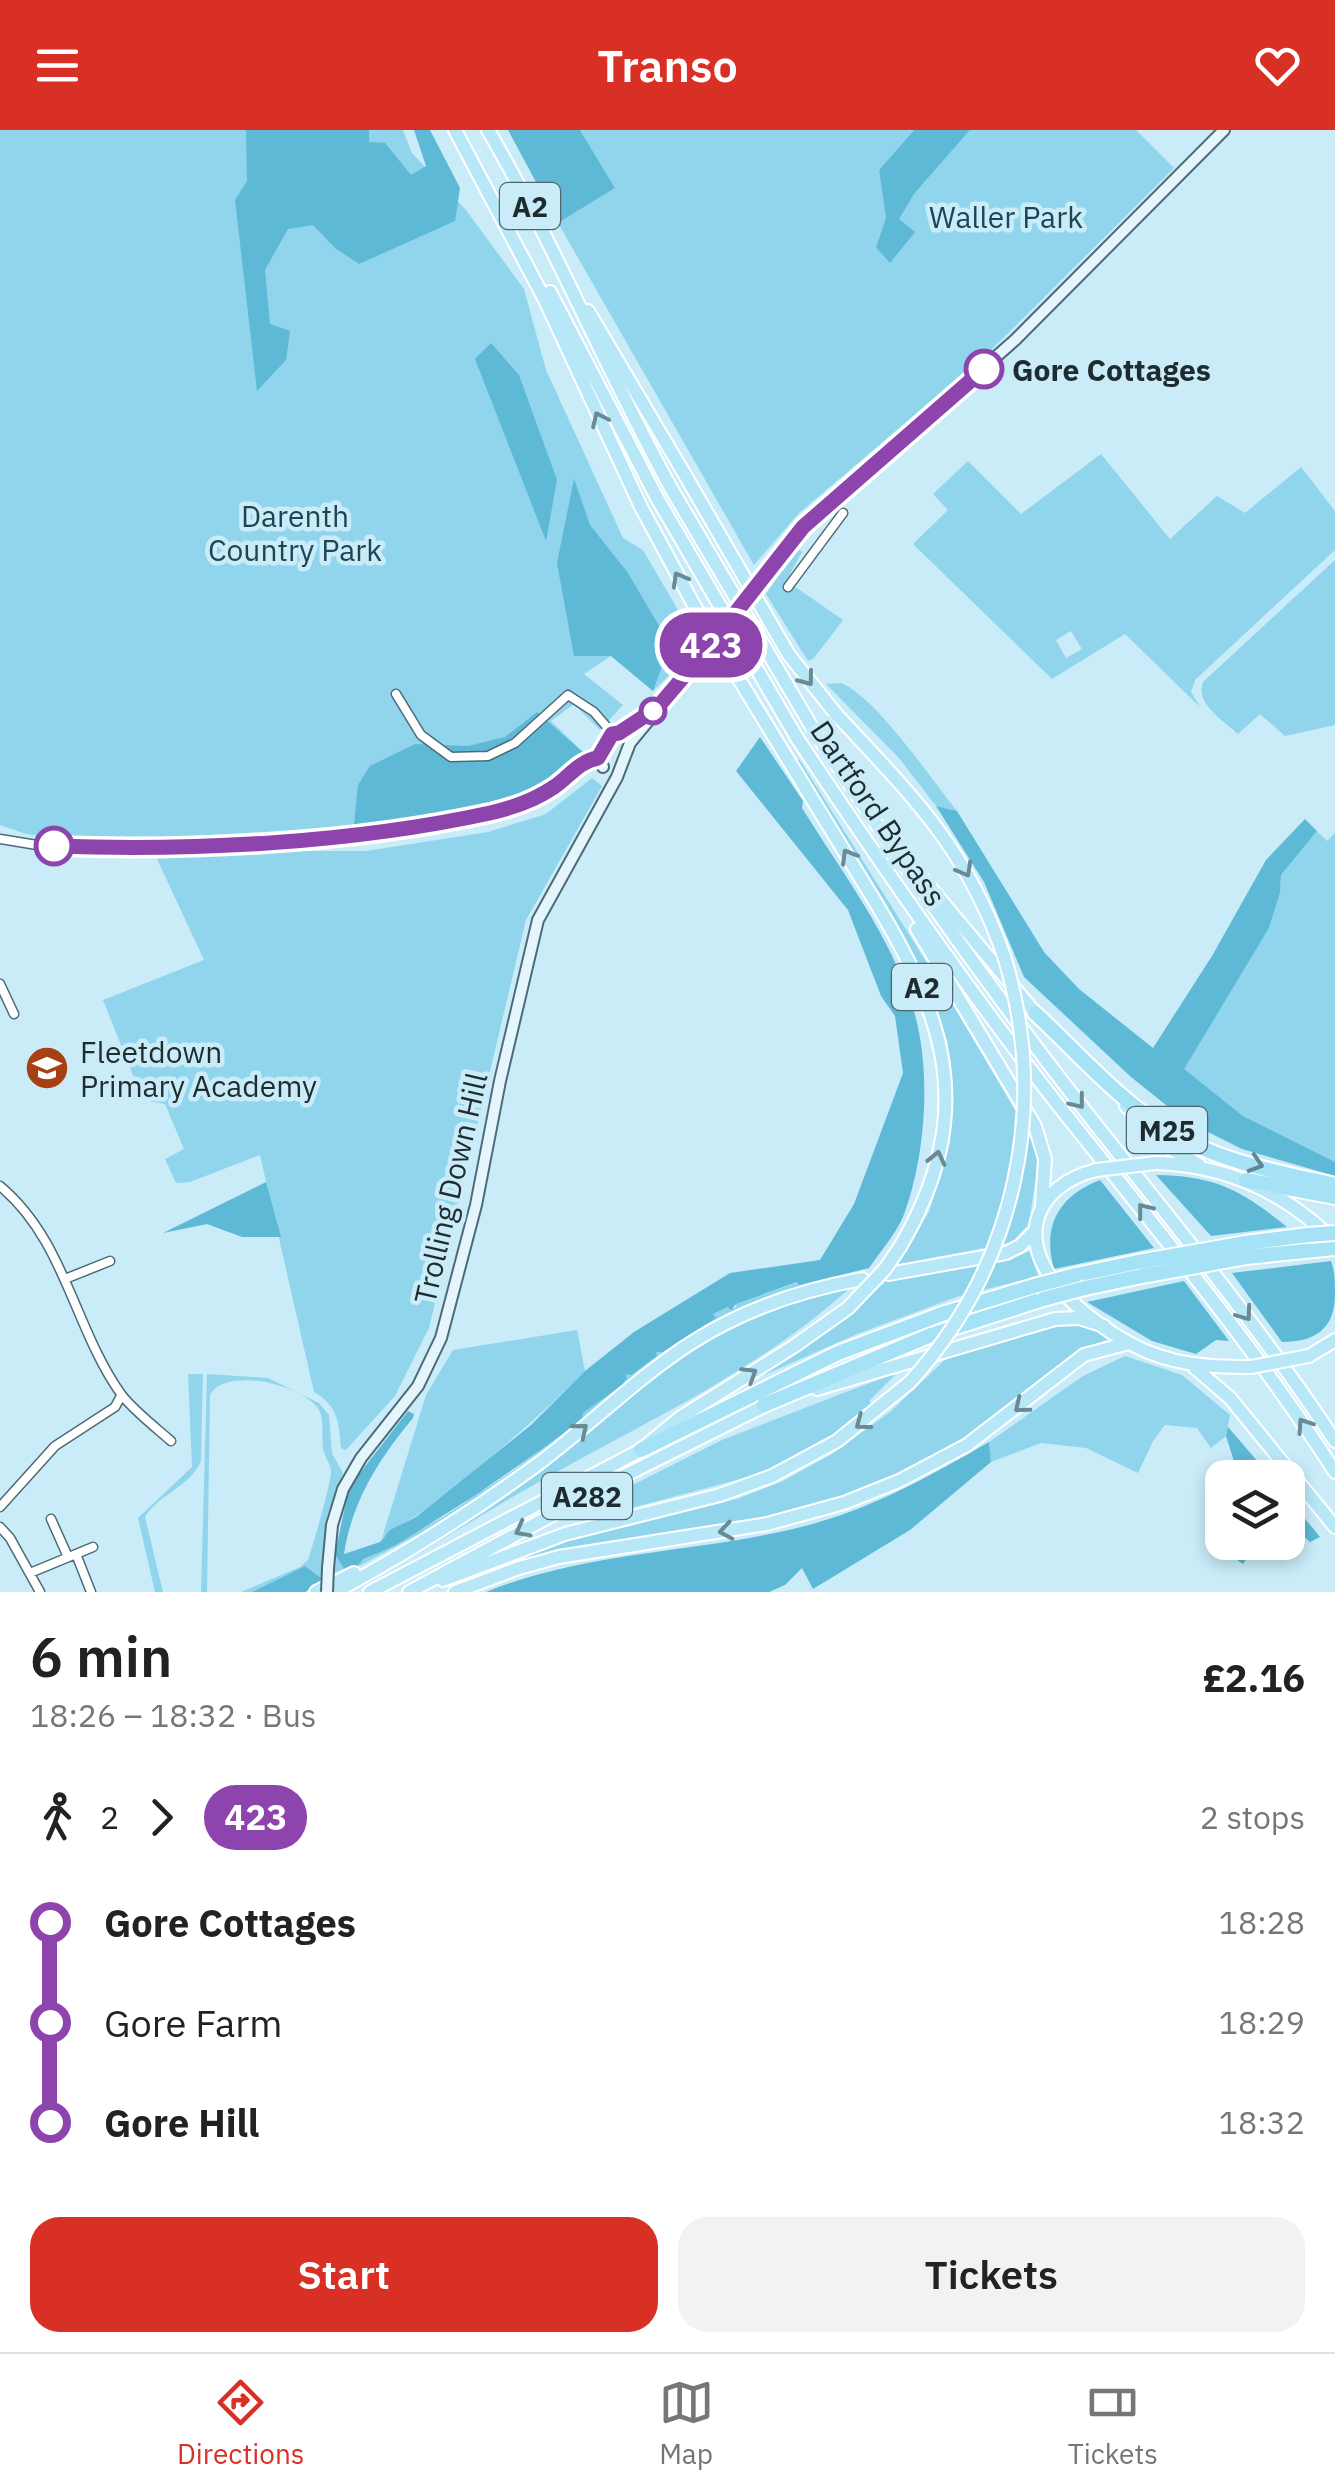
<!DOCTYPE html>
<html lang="en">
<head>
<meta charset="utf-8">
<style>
	body { margin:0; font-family:"IBM Plex Sans",sans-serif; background:#f2f2f2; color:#222; height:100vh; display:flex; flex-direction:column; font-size:38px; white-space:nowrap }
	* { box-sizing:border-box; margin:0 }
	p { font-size:32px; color:#767676 }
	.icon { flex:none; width:55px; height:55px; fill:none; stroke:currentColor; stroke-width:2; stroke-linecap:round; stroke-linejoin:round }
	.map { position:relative; height:1462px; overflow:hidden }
	.side { display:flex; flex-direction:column; background:#fff; flex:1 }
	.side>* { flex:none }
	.badge { padding:0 20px; border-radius:32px; font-size:35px; line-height:65px }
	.controls { position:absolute; left:1205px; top:1330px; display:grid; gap:20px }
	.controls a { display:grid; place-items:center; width:100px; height:100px; border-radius:20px; background:#fff; box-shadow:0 5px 15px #0003; font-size:50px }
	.map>.badge { position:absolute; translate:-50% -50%; box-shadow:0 0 0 5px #fff }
	.legs { display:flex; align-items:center; gap:15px; height:110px; padding:0 30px; font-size:32px }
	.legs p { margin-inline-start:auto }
	.summary { display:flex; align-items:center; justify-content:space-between; height:170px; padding:0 30px }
	h1 { font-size:55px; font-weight:600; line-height:75px }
	.action { display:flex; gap:20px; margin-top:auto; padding:20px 30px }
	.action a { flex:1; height:115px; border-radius:30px; background:#d93025; color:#fff; font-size:40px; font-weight:600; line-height:115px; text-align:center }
	.action a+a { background:#f2f2f2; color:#222 }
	ul { padding:0 30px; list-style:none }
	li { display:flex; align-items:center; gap:35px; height:100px; font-size:38px }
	li i { display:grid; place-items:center; width:15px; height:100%; margin:0 12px; background:currentColor }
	li i::after { content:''; width:25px; height:25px; margin:-12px; border:8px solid; border-radius:50%; background:#fff }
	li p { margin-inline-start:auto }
	li:first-child i { background:linear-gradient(#0000 50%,currentColor 0) }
	li:last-child i { background:linear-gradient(currentColor 50%,#0000 0) }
	header { display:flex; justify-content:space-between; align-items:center; height:130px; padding:0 30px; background:#d93025; color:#fff; font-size:45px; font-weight:600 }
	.tab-bar { display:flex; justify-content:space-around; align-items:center; height:140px; border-top:2px solid #e0e0e0; background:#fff; font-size:28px; color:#767676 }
	.tab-bar a { display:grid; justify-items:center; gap:5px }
	.tab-bar .active { color:#d93025 }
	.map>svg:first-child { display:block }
	.green { fill:#90d5ec; fill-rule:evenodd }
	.forest { fill:#5db9d5 }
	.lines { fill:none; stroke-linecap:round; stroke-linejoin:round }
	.secondary-tunnel { stroke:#a7c5d0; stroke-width:10; stroke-dasharray:10 5; stroke-linecap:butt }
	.minor-casing { stroke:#4c6b76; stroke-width:11 }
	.secondary-casing { stroke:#4c6b76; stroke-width:14 }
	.trunk-casing { stroke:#fff; stroke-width:16 }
	.motorway-casing { stroke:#fff; stroke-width:18 }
	.minor { stroke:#fff; stroke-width:8 }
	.secondary { stroke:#e4f6fc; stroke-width:10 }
	.trunk { stroke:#b8e8f8; stroke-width:12 }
	.motorway { stroke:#a6e2f6; stroke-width:14 }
	.secondary-bridge-casing { stroke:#4c6b76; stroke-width:14; stroke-linecap:butt }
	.trunk-bridge-casing { stroke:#fff; stroke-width:16; stroke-linecap:butt }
	.motorway-bridge-casing { stroke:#fff; stroke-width:18; stroke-linecap:butt }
	.secondary-bridge { stroke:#e4f6fc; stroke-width:10 }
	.trunk-bridge { stroke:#b8e8f8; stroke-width:12 }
	.motorway-bridge { stroke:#a6e2f6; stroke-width:14 }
	.oneway { stroke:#6b8a94 }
	.oneway2 { stroke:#628692 }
	.line-1-casing { stroke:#fff; stroke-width:22 }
	.line-1 { stroke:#8e44ad; stroke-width:15 }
	.stop-1-dot { fill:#fff; stroke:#8e44ad; stroke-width:5 }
	.labels { text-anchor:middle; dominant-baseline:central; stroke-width:9; stroke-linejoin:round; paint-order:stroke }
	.shield { fill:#c9ecf8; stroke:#51656b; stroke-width:2.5 }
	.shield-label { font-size:28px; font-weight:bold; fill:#1e2b2f }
	.park-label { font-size:30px; fill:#1d4652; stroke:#c9ecf8 }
	.stop-label { font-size:30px; font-weight:bold; fill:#1e2b2f; stroke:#c9ecf8; text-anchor:start }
	.street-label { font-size:30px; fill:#1e2b2f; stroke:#c9ecf8 }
	.poi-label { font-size:30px; fill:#1e2b2f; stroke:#c9ecf8; text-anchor:start }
</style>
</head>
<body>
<header><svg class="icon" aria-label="menu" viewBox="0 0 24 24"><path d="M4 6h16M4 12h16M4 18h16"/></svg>Transo<svg class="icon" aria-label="heart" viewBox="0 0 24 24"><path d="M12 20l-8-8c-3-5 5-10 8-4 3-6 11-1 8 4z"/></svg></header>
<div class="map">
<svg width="1335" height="1462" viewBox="0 0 1335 1462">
	<rect width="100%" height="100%" fill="#c9ecf8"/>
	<!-- green -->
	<path class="green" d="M0,0H403L412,23L466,80L524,159L546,240L623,408L643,420L699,516L653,561L611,526L584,544L623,575L600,600L574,574L551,591L585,624L555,650L522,670L345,697L93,712L26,704L0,695Z
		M580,0H914L879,40L886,88L876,117L914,64L970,0H1136L1174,38L989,222L799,383L754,435L558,93L615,58Z
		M1101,324L1170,409L1217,366L1245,383L1301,337L1335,381V420L1195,550L1191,562L1200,577L1125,504L1052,549L913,414L948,380L933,364L968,331L1021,384ZM1071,501L1082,519L1066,528L1056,510Z
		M797,418L802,422L783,457L789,461L794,456L843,490L814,528L808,531L766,464Z
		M1335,430V595L1285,606L1260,584L1238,604C1223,590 1195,574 1203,552Z
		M841,553C875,566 932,650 957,681L936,676L899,628L826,554Z
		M799,629L944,860L1032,1009L1038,1032L1029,1094L1011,1113L898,1134L929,1082L950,1013L948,913L926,850L897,796L796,631Z
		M592,648L602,656L526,790L429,1198L395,1266L346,1320L341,1318C339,1292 338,1276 314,1262L260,1025L190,1052L176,1053L165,1029L184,1019L165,974L143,970L103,870L204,830L157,729L266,721H366L488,702L546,684Z
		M1317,701L1327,711L1335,703V1032L1243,986L1183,939L1269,798L1280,763L1281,745Z
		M1030,1121L1038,1146L956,1167L857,1204L762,1246L851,1184L886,1151L1003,1132Z
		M862,1141L778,1162L706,1195L656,1228L553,1313L484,1363L419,1404L333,1450L335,1424L344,1439L349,1438L443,1387L510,1343L581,1289L583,1282L619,1257L625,1243L651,1230L655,1221L715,1188L713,1184L728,1177L736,1178V1174L798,1152Z
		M850,1158C759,1240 649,1290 544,1349C479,1385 417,1427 351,1462H342C407,1426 472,1390 531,1346C599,1296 659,1236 734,1196C769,1176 811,1169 850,1158Z
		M1070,1193H1085L1109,1209C1057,1229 1014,1276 967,1308C926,1336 876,1357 829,1372C757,1396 679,1401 605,1413C556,1421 511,1435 465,1451L535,1420L601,1400L737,1369L783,1351L832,1324L890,1282L949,1226Z
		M577,1200L585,1241C535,1291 483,1335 427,1378C412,1390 396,1396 382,1408L426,1265L453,1220Z
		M1125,1226L1182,1245L1230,1285L1226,1306L1211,1318L1197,1298L1165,1295L1153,1311L1138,1343L1086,1318L1041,1313L991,1332L989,1312L1083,1246Z
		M898,1242L869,1271L874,1276L829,1310L763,1343L582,1391L579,1382L722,1310Z
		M188,1244H203L201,1331C191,1356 159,1364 145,1387L163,1462H155L138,1388L192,1337Z
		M207,1244L268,1248L319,1273L329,1285L332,1323L343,1343L327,1386L321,1448L305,1436L252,1462H241L300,1437L308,1430C312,1418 332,1351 331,1340C330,1333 324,1326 323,1318C321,1306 325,1291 319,1280C304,1254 224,1236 210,1265L207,1462H201Z"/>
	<!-- forest -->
	<path class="forest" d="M246,0H369V12L385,13L411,45L426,36L414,0H430L460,58L455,91L359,134L335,118L313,95L288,99L265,140L270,194L290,201L286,230L257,261L235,70L247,51Z
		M508,0H580L615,58L558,93Z
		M914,0H970L914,64L899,89L915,102L890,133L876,117L886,88L879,40Z
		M491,213L519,245L557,350L546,411L475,229Z
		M574,349L590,395L628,443L665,506L664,531L653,561L611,526H574L557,433Z
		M537,582L585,624C567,640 551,655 529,666C483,689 406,692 354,695L358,655L370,636L415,614L468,616L505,607Z
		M760,607L803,671L802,678C841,741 891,806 913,878C932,939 926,1028 903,1087C895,1105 880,1122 869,1138L799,1155L797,1152L736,1174L731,1180L728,1177L713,1184L716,1188L663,1222H656L657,1226L631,1245L626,1244L627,1248L622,1255L583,1283L582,1289L546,1316L479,1363L396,1415L364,1429L353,1439H344L335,1424L349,1357L408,1281L414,1284L413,1288C378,1330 352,1372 344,1424L380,1412L390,1400L416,1387L531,1295L585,1241L634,1202L730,1143L820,1130L854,1074L903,943L895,886L881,866L848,780L736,641Z
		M936,676L957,681L1044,822L1079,859L1153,918L1212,826L1266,730L1305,689L1317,701L1281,745L1280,763L1269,798L1184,939L1243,986L1335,1032V1046L1242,1019L1186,991L1131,947L1024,847L984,752Z
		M1156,1045C1216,1046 1241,1060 1287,1097L1211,1106Z
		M1100,1050L1154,1118L1054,1139C1042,1095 1059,1066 1100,1050Z
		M266,1052L281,1107H242L207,1094L163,1103Z
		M1331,1131C1335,1142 1335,1152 1335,1164C1335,1199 1315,1212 1282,1212L1232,1143Z
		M1184,1151L1229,1211L1216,1210L1196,1224L1152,1211L1087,1172Z
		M1228,1297L1271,1347H1239L1226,1306Z
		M989,1312L991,1332L910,1400L813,1459L802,1438L785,1455L769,1462H486C584,1422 691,1423 793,1399C864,1383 927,1348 989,1312Z
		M1288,1368L1320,1407L1310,1412L1288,1392Z
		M1222,1410V1412L1257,1413L1243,1434L1218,1417Z
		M305,1436L321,1448V1453L305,1462H252Z"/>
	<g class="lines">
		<!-- secondary-tunnel -->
		<path class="secondary-tunnel" d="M711,514L756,457"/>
		<!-- minor casing -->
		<g class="minor-casing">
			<path id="minor" d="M788,457L843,383
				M396,564L421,605L451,627L488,626L515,613L568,565L594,582L613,604
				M0,709L43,716L106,717L351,705L510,678L541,665L582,633L598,628
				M0,854L14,884
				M0,1056C65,1110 74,1198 121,1264C132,1279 155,1297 171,1311
				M65,1149L110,1131
				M0,1377L55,1316L115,1277L121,1266
				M51,1389L68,1427
				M0,1397L10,1408L40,1462
				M76,1424L91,1462
				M30,1443L93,1417"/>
		</g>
		<!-- secondary casing -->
		<g class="secondary-casing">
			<path id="secondary" d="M757,456L803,397L1015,210L1224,0
				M603,637L598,628C605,604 630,596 651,582
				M328,1438L332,1395L343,1359L361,1328L418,1256L441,1208L476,1075L500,951L538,790L617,647L630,613L708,518"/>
		</g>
		<!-- trunk casing -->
		<g class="trunk-casing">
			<path id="trunk" d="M455,0L545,170L641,377
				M488,0C556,117 607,242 672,360
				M550,162L657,368
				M588,181L685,345
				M836,584C912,666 966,717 1004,826
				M813,599C898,729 987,855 1082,977C1168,1087 1258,1194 1335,1311
				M797,608C883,737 970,864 1066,985C1159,1102 1254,1216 1335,1342
				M784,623C812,668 840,714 868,760C945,885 980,980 900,1117
				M923,749L1042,891
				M917,799L1035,996L1045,1029L1042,1074
				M1126,976L1170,1018L1199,1035
				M1156,1033C1226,1035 1285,1062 1335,1112
				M1096,1040C1035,1056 1016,1107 1058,1157C1076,1178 1106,1201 1131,1214C1170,1235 1208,1237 1251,1237
				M889,1144L1006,1123L1020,1116L1034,1102
				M1309,1226L1335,1210
				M1195,1238L1230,1268L1335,1397
				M817,1259L1055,1189L1079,1188L1104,1196
				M443,1450L565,1404L720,1365L772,1346L837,1311L910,1252
				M316,1462L354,1443
				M335,1462C407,1423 476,1380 542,1331C592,1293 638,1247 691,1213C744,1179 801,1160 862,1149
				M370,1462L641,1320L681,1287L793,1217L848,1178
				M409,1462L634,1341L770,1273
				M455,1462L519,1438L559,1427L767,1394L844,1373L899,1351L967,1315L1084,1225L1129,1213"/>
		</g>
		<!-- motorway casing -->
		<g class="motorway-casing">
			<path id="motorway" d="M1035,883C1079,924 1122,974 1174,1004C1221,1032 1282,1043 1335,1055
				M1246,1050L1335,1067
				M1246,1113L1308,1105
				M1246,1127L1335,1118
				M1076,1145L1138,1132
				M1085,1158L1142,1146
				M764,1275L931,1205L1043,1169
				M641,1320L838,1223L942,1184L1034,1156"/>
		</g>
		<!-- minor -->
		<use href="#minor" class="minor"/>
		<!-- secondary -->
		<use href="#secondary" class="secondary"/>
		<!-- trunk -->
		<use href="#trunk" class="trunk"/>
		<!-- motorway -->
		<use href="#motorway" class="motorway"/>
		<!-- secondary-bridge casing -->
		<g class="secondary-bridge-casing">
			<path id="secondary-bridge" d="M327,1462L328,1438"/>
		</g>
		<!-- trunk-bridge casing -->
		<g class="trunk-bridge-casing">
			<path id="trunk-bridge" d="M685,345L789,525L836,584
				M672,360L813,599
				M657,368L797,608
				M641,377L695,477L784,623
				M1096,1040L1156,1033
				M848,1178L885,1139L900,1117
				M1251,1237L1309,1226
				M910,1252C1016,1135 1050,976 1004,826"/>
		</g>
		<!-- motorway-bridge casing -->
		<g class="motorway-bridge-casing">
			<path id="motorway-bridge" d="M1308,1105L1335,1103
				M1138,1132L1246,1113
				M1142,1146L1246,1127
				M1034,1156L1076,1145
				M1043,1169L1085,1158"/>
		</g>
		<!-- secondary-bridge -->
		<use href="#secondary-bridge" class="secondary-bridge"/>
		<!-- trunk-bridge -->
		<use href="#trunk-bridge" class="trunk-bridge"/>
		<!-- motorway-bridge -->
		<use href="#motorway-bridge" class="motorway-bridge"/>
	</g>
	<!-- one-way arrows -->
	<defs><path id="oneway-chevron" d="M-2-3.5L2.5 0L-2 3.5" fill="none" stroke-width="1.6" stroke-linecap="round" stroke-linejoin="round" transform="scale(2.5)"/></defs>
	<g class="oneway">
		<use href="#oneway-chevron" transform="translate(599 289) rotate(-115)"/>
		<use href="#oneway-chevron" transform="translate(679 449) rotate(-119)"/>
		<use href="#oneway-chevron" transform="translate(807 549) rotate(53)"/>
		<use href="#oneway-chevron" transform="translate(848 726) rotate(-121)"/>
		<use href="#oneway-chevron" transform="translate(965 740) rotate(61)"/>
		<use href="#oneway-chevron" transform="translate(1078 972) rotate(52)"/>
		<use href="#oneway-chevron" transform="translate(937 1028) rotate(-77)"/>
		<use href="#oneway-chevron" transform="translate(1144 1080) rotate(-128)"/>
		<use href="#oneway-chevron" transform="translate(1245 1184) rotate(54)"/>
		<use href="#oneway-chevron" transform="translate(750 1244) rotate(-32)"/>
		<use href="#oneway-chevron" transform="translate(1021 1276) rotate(141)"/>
		<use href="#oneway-chevron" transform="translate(862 1293) rotate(143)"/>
		<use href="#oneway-chevron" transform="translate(1304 1295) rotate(-124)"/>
		<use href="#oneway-chevron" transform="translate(581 1300) rotate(-39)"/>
		<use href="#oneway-chevron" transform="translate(522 1400) rotate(152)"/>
		<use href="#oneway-chevron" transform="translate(726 1401) rotate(171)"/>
	</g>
	<use class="oneway2" href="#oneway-chevron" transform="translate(1256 1034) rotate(17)"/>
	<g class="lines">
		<!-- line-1 casing -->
		<g class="line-1-casing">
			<path id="line-1" d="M54,716C196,721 352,713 490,683C512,678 535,670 554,657C569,647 579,631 598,628L612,604L619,603L657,578L708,518L803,397L984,239"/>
		</g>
		<!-- line-1 -->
		<use href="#line-1" class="line-1"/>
	</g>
	<!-- icons -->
	<defs>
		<g id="school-disc" transform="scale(2.25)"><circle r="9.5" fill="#a74115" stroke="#c9ecf8"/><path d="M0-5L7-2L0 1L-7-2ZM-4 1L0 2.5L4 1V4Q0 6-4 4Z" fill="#fff"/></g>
	</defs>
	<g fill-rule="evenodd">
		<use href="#school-disc" x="47" y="938"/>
	</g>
	<!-- markers -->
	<g class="stop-1-dot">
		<circle cx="984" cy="239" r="18"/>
		<circle cx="653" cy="581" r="12"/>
		<circle cx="54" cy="716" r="18"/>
	</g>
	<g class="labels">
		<!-- shield labels -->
		<g class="shield">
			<rect x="500" y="53" width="60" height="46" rx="8"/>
			<rect x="892" y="834" width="60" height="46" rx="8"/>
			<rect x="1127" y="977" width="80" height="46" rx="8"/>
			<rect x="542" y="1343" width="90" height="46" rx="8"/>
		</g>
		<g class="shield-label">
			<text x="530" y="76">A2</text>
			<text x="922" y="857">A2</text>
			<text x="1167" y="1000">M25</text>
			<text x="587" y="1366">A282</text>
		</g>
		<!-- park labels -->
		<g class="park-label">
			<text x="1006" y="86">Waller Park</text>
			<text x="295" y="385">Darenth<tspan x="295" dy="34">Country Park</tspan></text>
		</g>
		<!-- stop labels -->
		<g class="stop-label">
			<text x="1012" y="239">Gore Cottages</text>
		</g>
		<!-- street labels -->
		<g class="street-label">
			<text transform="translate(879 683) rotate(56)">Dartford Bypass</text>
			<text transform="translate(450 1058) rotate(-77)">Trolling Down Hill</text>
		</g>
		<!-- poi labels -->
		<g class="poi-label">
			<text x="80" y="921">Fleetdown<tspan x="80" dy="34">Primary Academy</tspan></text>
		</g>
	</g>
</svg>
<div class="controls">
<a><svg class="icon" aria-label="layers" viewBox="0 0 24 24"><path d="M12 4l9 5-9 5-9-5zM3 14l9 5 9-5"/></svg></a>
</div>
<b class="badge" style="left:711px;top:515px;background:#8e44ad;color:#fff">423</b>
</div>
<section class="side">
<div class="summary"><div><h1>6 min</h1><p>18:26 – 18:32 · Bus</p></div><b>£2.16</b></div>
<div class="legs"><svg class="icon" aria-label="walk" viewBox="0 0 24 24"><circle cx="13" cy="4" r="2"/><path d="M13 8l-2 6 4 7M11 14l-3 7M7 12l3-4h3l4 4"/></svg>2<svg class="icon" aria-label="forward" viewBox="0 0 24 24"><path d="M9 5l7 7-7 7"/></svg><b class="badge" style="background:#8e44ad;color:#fff">423</b><p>2 stops</p></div>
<ul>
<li><i style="color:#8e44ad"></i><b>Gore Cottages</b><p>18:28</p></li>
<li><i style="color:#8e44ad"></i><span>Gore Farm</span><p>18:29</p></li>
<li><i style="color:#8e44ad"></i><b>Gore Hill</b><p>18:32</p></li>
</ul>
<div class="action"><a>Start</a><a>Tickets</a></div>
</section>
<nav class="tab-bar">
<a class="active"><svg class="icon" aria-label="directions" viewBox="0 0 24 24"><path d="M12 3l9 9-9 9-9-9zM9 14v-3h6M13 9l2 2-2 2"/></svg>Directions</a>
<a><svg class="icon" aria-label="map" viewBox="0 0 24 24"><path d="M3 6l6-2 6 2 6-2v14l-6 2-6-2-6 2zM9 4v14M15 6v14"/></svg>Map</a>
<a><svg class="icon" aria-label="tickets" viewBox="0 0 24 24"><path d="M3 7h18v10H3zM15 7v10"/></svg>Tickets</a>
</nav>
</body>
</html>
